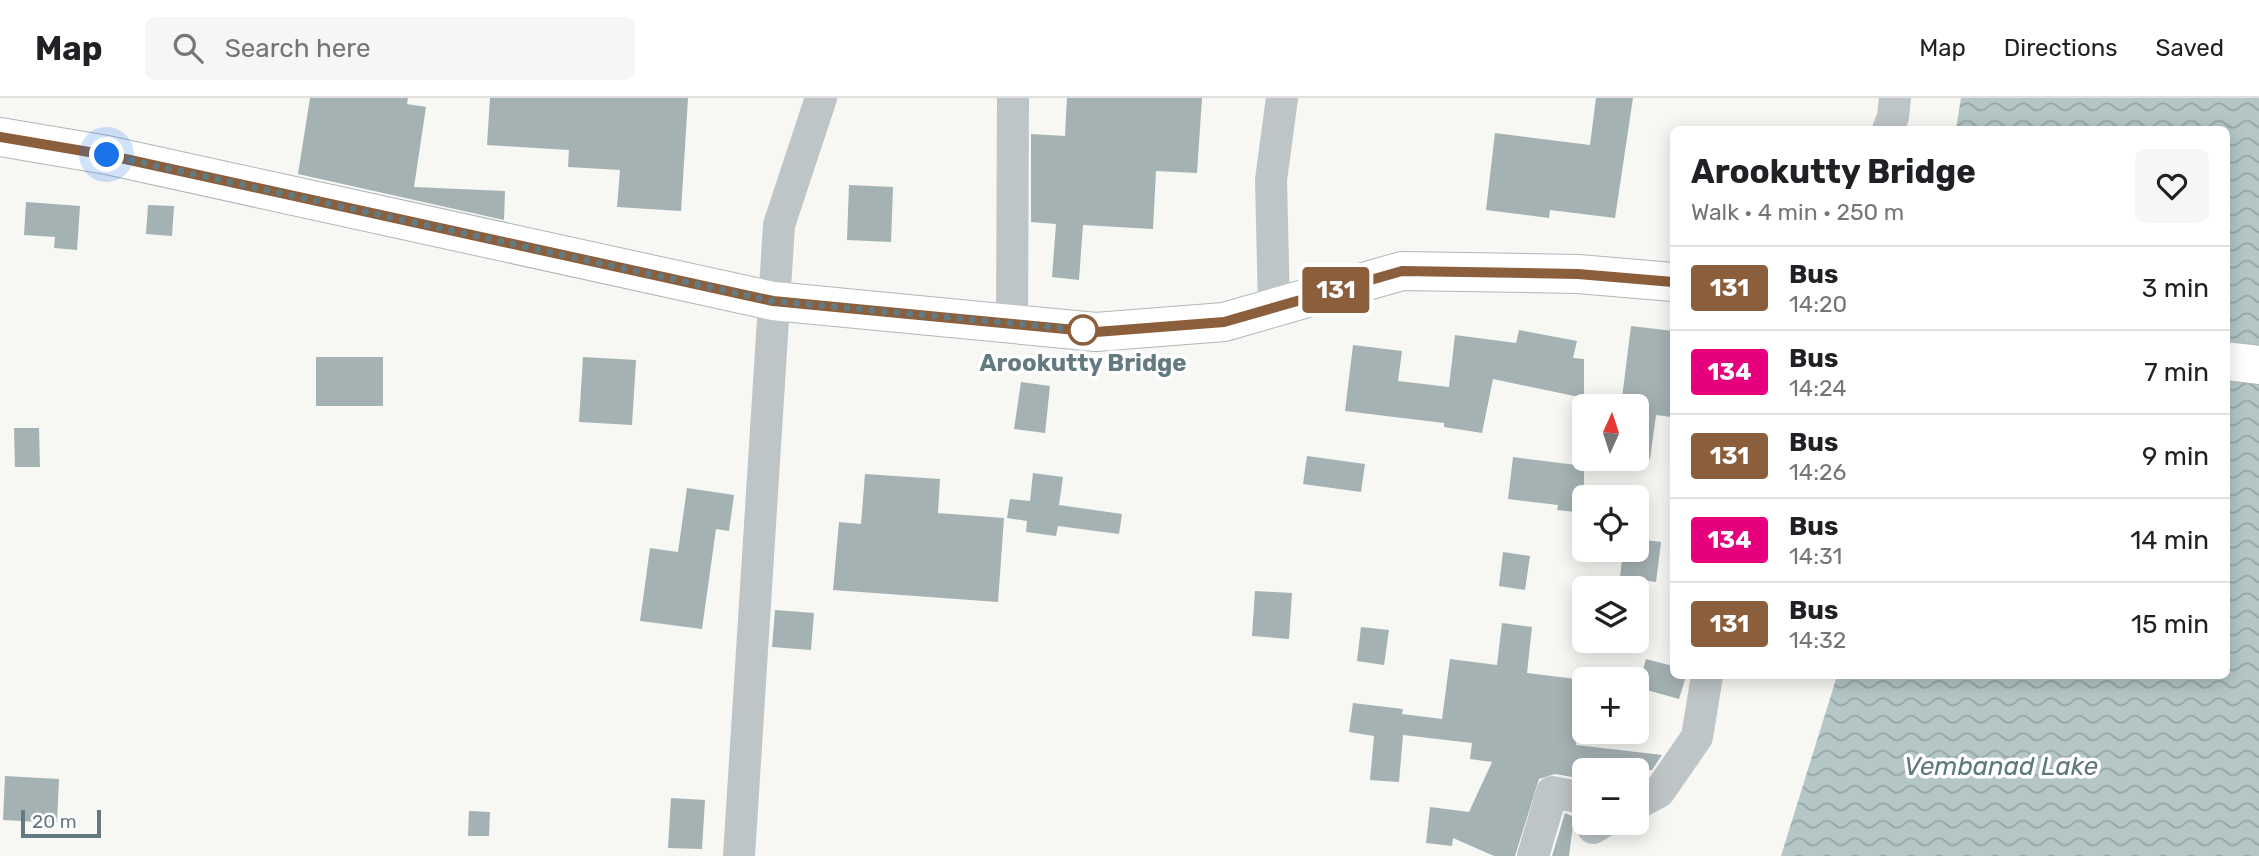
<!DOCTYPE html>
<html lang="en">
<head>
<meta charset="utf-8">
<style>
	body { margin:0; font-family:Rubik,sans-serif; background:#f6f6f6; color:#202124; height:100vh; display:flex; flex-direction:column; font-size:26px; white-space:nowrap }
	* { box-sizing:border-box; margin:0 }
	p { font-size:23px; color:#757577 }
	.icon { flex:none; width:38px; height:38px; fill:none; stroke:currentColor; stroke-width:2; stroke-linecap:round; stroke-linejoin:round }
	.map { position:relative; flex:1; overflow:hidden }
	.side { position:absolute; left:1670px; top:28px; width:560px; height:553px; display:flex; flex-direction:column; background:#fff; border-radius:10px; box-shadow:0 4px 18px #0003 }
	.side>* { flex:none }
	.badge { padding:0 14px; border-radius:5px; font-size:24px; line-height:46px }
	.needle { width:46px; rotate:3deg }
	.controls { position:absolute; left:1572px; top:296px; display:grid; gap:14px }
	.controls a { display:grid; place-items:center; width:77px; height:77px; border-radius:10px; background:#fff; box-shadow:0 4px 18px #0003; font-size:35px }
	.scale { position:absolute; left:21px; bottom:18px; width:80px; box-sizing:border-box; padding-left:7px; border:4px solid #627a80; border-top:0; font-size:19px; line-height:24px; white-space:nowrap; color:#627a80; -webkit-text-stroke:5px #fff; paint-order:stroke }
	.you { position:absolute; width:35px; height:35px; margin:-18px; border:5px solid #fff; border-radius:50%; background:#1a73e8; box-shadow:0 0 0 10px #1a73e833 }
	.map>.badge { position:absolute; translate:-50% -50%; box-shadow:0 0 0 4px #fff }
	.round { display:grid; place-items:center; flex:none; width:74px; height:74px; border-radius:10px; background:#f6f6f6 }
	.overview { display:flex; align-items:center; justify-content:space-between; height:119px; padding:0 21px }
	h1 { font-size:33px; font-weight:700; line-height:52px }
	ul { padding:0; list-style:none }
	li { display:flex; align-items:center; gap:21px; height:84px; padding:0 21px; border-top:2px solid #e0e0e0 }
	li div { flex:1 }
	li b { display:block; font-size:26px }
	li em { font-style:normal }
	li .badge { min-width:77px; font-weight:700; text-align:center }
	header { display:flex; align-items:center; gap:42px; box-sizing:border-box; height:98px; padding:0 35px; background:#fff; border-bottom:2px solid #e0e0e0 }
	header strong { font-size:33px }
	nav { display:flex; gap:38px; margin-inline-start:auto; font-size:24px }
	.search { width:490px; height:63px; background:#f6f6f6; display:flex; align-items:center; gap:18px; box-sizing:border-box; padding:0 24px; border-radius:10px; color:#757577; font-size:26px }
	.map>svg:first-child { display:block }
	.water { fill:url(#water-waves) }
	.building { fill:#a5b2b4 }
	.lines { fill:none; stroke-linecap:round; stroke-linejoin:round }
	.major-casing { stroke:#afb7ba; stroke-width:40 }
	.minor { stroke:#bec5c7; stroke-width:32 }
	.major { stroke:#fff; stroke-width:38 }
	.line-casing { stroke:#fff; stroke-width:16 }
	.line { stroke:#8b5e3c; stroke-width:10 }
	.walk { stroke:#627a80; stroke-width:7; stroke-dasharray:0 12.6 }
	.stop-dot { fill:#fff; stroke:#8b5e3c; stroke-width:3.5 }
	.labels { text-anchor:middle; dominant-baseline:central; stroke-width:7; stroke-linejoin:round; paint-order:stroke }
	.stop-label { font-size:24px; font-weight:bold; fill:#627a80; stroke:#fff }
	.water-label { font-size:26px; font-style:italic; fill:#5d797b; stroke:#fff }
</style>
</head>
<body>
<header>
<strong>Map</strong>
<div class="search"><svg class="icon" aria-label="search" viewBox="0 0 24 24"><circle cx="10" cy="10" r="6"/><path d="M15 15l6 6"/></svg>Search here</div>
<nav><a>Map</a><a>Directions</a><a>Saved</a></nav>
</header>
<div class="map">
<svg width="2259" height="758" viewBox="0 0 2259 758">
	<defs>
		<pattern id="water-waves" width="16" height="10" patternUnits="userSpaceOnUse" patternTransform="scale(1.75)"><rect width="16" height="10" fill="#b4c6c6"/><path d="M0 5q4-4 8 0t8 0" fill="none" stroke="#96a6a6"/></pattern>
	</defs>
	<rect width="100%" height="100%" fill="#f7f7f4"/>
	<!-- water -->
	<path class="water" d="M1961,0H2259V758H1781L1837,578H2226V32L1956,31Z"/>
	<!-- building -->
	<path class="building" d="M310,0H408L407,6L426,9L414,89L505,93L504,122L298,76Z
		M490,0H688L681,113L617,109L620,72L568,69L569,52L487,47Z
		M1067,0H1202L1197,75L1156,73L1153,131L1083,127L1079,182L1052,179L1056,126L1031,124V36L1065,38Z
		M1596,0H1633L1615,120L1550,112L1549,120L1486,112L1495,35L1590,47Z
		M849,87L893,89L891,144L847,142Z
		M26,104L80,108L77,152L54,150L55,139L24,137Z
		M148,107L174,108L172,138L146,136Z
		M1631,228L1673,233L1671,319L1656,317L1650,361H1636V308H1621Z
		M1519,232L1577,243L1573,260L1584,261V300L1493,281L1482,335L1444,329V325L1345,313L1353,247L1402,253L1398,283L1449,289L1455,237L1516,245Z
		M316,259H383V308H316Z
		M583,259L636,262L632,327L579,324Z
		M1021,284L1050,288L1045,335L1014,331Z
		M14,330H39L40,369H15Z
		M1307,358L1365,366L1361,394L1303,386Z
		M1513,359L1584,368V415L1557,412L1558,407L1508,401Z
		M1033,375L1063,379L1059,407L1122,416L1119,436L1058,428L1056,438L1026,434L1027,423L1007,420L1010,401L1030,403Z
		M865,376L940,381L938,415L1004,420L998,504L833,492L839,424L861,426Z
		M687,390L734,397L729,433L716,431L702,531L640,523L650,450L678,454Z
		M1636,441L1661,444L1656,484L1620,479L1623,452H1636Z
		M1503,454L1530,458L1525,492L1499,488Z
		M1255,493L1292,495L1289,541L1252,538Z
		M775,512L814,515L811,552L772,549Z
		M1502,525L1532,529L1527,575L1584,582L1576,647L1662,657L1652,672H1584V681L1555,676L1539,681L1515,758H1494L1453,740L1452,748L1426,745L1430,709L1469,714L1492,664L1470,661L1472,645L1403,637L1399,684L1370,682L1374,638L1349,634L1353,605L1403,611L1402,616L1442,621L1450,561L1497,567Z
		M1361,529L1389,532L1384,567L1357,563Z
		M1646,561L1673,568V578H1686L1679,601L1636,589V581H1619V578H1641Z
		M5,678L59,681L57,725L3,722Z
		M671,700L705,702L702,751L668,750Z
		M469,713L490,714L489,738H468Z
		M1565,715L1574,719L1569,758H1552Z"/>
	<g class="lines">
		<!-- major casing -->
		<g class="major-casing">
			<path id="major" d="M0,39L107,57L773,203L1096,234L1224,224L1402,173L1578,176L1673,184
				M2226,263L2259,267"/>
		</g>
		<!-- minor -->
		<path class="minor" d="M1888,32L1893,19L1895,0
			M1274,209L1271,82L1282,0
			M1012,226L1013,0
			M1636,706L1659,694L1697,639L1707,578
			M1591,724L1593,730L1603,724
			M739,758L779,127L821,0
			M1533,758L1552,694L1583,700L1584,704"/>
		<!-- major -->
		<use href="#major" class="major"/>
	</g>
	<g class="lines">
		<!-- line casing -->
		<g class="line-casing">
			<path id="line" d="M0,39L107,57L773,203L1096,234L1224,224L1402,173L1578,176L1673,184"/>
		</g>
		<!-- line -->
		<use href="#line" class="line"/>
		<!-- walk -->
		<path class="walk" d="M107,57L773,203L1083,232"/>
	</g>
	<!-- markers -->
	<circle class="stop-dot" cx="1083" cy="232" r="14"/>
	<g class="labels">
		<!-- stop labels -->
		<g class="stop-label">
			<text x="1083" y="265">Arookutty Bridge</text>
		</g>
		<!-- water labels -->
		<g class="water-label">
			<text x="2001" y="668">Vembanad Lake</text>
		</g>
	</g>
</svg>
<div class="controls">
<a><svg class="needle" viewBox="-14 -14 28 28"><path d="M0-13l5 13h-10z" fill="#e53935"/><path d="M0 13l5-13h-10z" fill="#757577"/></svg></a>
<a><svg class="icon" aria-label="locate" viewBox="0 0 24 24"><circle cx="12" cy="12" r="6"/><path d="M12 2v4M12 18v4M2 12h4M18 12h4"/></svg></a>
<a><svg class="icon" aria-label="layers" viewBox="0 0 24 24"><path d="M12 4l9 5-9 5-9-5zM3 14l9 5 9-5"/></svg></a>
<a>+</a>
<a>−</a>
</div>
<div class="scale">20 m</div>
<div class="you" style="left:107px;top:57px"></div>
<b class="badge" style="left:1336px;top:192px;background:#8b5e3c;color:#fff">131</b>
<section class="side">
<div class="overview"><div><h1>Arookutty Bridge</h1><p>Walk · 4 min · 250 m</p></div><a class="round"><svg class="icon" aria-label="heart" viewBox="0 0 24 24"><path d="M12 20l-8-8c-3-5 5-10 8-4 3-6 11-1 8 4z"/></svg></a></div>
<ul>
<li><span class="badge" style="background:#8b5e3c;color:#fff">131</span><div><b>Bus</b><p>14:20</p></div><em>3 min</em></li>
<li><span class="badge" style="background:#e6007e;color:#fff">134</span><div><b>Bus</b><p>14:24</p></div><em>7 min</em></li>
<li><span class="badge" style="background:#8b5e3c;color:#fff">131</span><div><b>Bus</b><p>14:26</p></div><em>9 min</em></li>
<li><span class="badge" style="background:#e6007e;color:#fff">134</span><div><b>Bus</b><p>14:31</p></div><em>14 min</em></li>
<li><span class="badge" style="background:#8b5e3c;color:#fff">131</span><div><b>Bus</b><p>14:32</p></div><em>15 min</em></li>
</ul>
</section>
</div>
</body>
</html>
